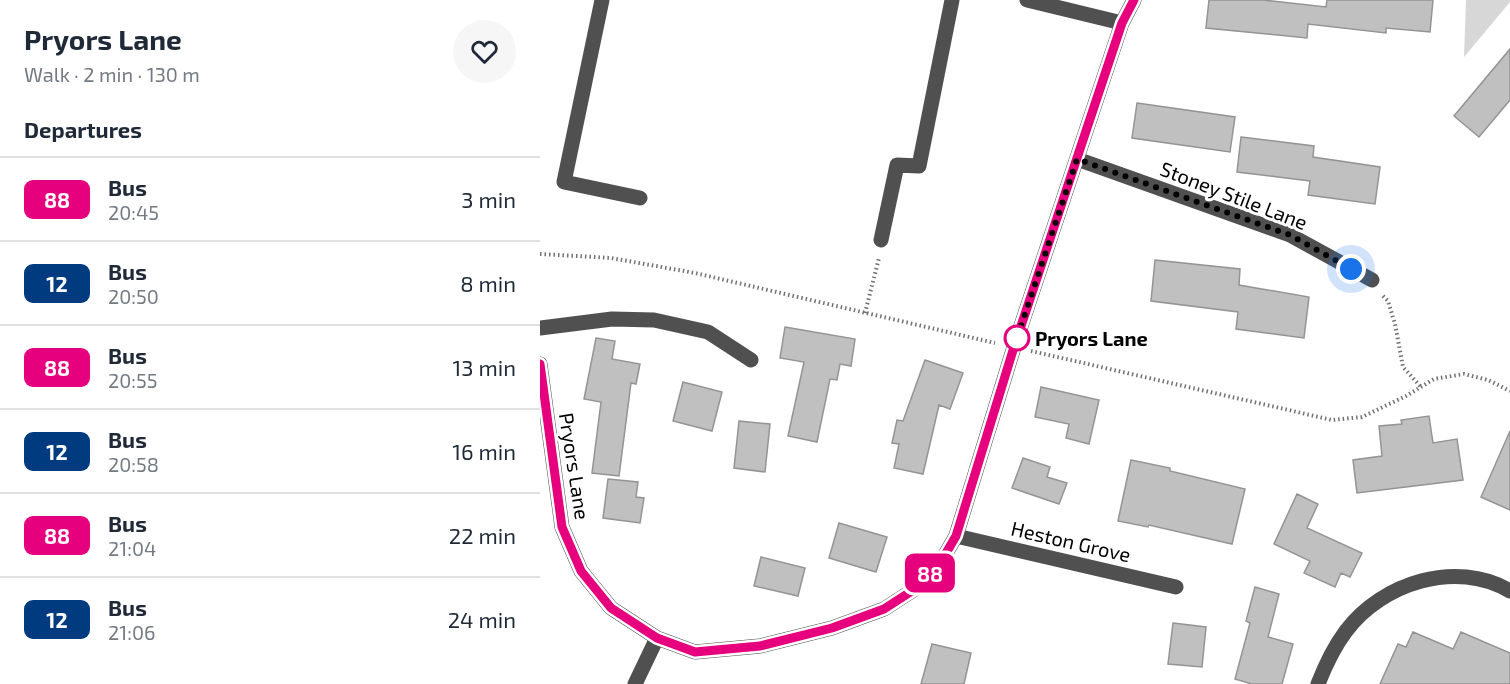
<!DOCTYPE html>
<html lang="en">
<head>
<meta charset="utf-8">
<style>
	body { margin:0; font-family:"Exo 2",sans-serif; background:#f6f6f7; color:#1f2937; height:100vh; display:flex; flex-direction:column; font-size:22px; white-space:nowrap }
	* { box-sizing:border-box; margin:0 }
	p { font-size:20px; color:#747a83 }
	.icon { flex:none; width:33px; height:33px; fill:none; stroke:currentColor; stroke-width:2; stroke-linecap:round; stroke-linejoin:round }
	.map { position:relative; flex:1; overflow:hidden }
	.details { display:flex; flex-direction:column; background:#fff; width:540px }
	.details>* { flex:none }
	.badge { padding:0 12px; border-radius:9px; font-size:21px; line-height:39px }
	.you { position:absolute; width:30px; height:30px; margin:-15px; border:4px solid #fff; border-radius:50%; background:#1a73e8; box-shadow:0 0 0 9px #1a73e833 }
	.map>.badge { position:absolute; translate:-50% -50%; box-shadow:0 0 0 3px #fff }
	h2 { padding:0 24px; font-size:22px; line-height:54px }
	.round { display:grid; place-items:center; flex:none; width:63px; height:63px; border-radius:32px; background:#f6f6f7 }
	.headline { display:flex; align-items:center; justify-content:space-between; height:102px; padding:0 24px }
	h1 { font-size:28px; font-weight:700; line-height:45px }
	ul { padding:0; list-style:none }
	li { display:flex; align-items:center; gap:18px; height:84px; padding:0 24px; border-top:2px solid #e0e1e3 }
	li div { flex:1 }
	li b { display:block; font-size:22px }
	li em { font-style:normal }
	li .badge { min-width:66px; font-weight:700; text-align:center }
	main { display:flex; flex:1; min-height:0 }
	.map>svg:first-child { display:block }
	.green { fill:#d7d7d7 }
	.building { fill:#c0c0c0; stroke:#949494; stroke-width:1.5 }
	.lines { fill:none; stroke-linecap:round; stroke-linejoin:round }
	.path { stroke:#727272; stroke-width:4; stroke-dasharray:1.5 3; stroke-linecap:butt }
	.minor { stroke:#505050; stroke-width:15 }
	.line-casing { stroke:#fff; stroke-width:14 }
	.line { stroke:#e6007e; stroke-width:9 }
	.walk { stroke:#000; stroke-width:6; stroke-dasharray:0 10.8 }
	.stop-dot { fill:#fff; stroke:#e6007e; stroke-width:3 }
	.labels { text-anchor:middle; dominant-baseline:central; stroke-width:6; stroke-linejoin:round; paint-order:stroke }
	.street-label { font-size:20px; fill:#000; stroke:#fff }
	.stop-label { font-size:20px; font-weight:bold; fill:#000; stroke:#fff; text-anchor:start }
</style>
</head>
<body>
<main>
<section class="details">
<div class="headline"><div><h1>Pryors Lane</h1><p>Walk · 2 min · 130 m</p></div><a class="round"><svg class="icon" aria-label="heart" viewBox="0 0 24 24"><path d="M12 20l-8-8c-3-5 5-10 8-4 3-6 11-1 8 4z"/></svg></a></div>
<h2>Departures</h2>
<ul>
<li><span class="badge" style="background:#e6007e;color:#fff">88</span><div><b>Bus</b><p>20:45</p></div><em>3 min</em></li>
<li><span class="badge" style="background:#003b80;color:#fff">12</span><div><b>Bus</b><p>20:50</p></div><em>8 min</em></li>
<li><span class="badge" style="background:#e6007e;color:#fff">88</span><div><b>Bus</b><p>20:55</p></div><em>13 min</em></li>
<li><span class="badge" style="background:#003b80;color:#fff">12</span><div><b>Bus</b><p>20:58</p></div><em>16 min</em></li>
<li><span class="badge" style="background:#e6007e;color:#fff">88</span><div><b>Bus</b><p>21:04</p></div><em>22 min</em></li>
<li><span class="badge" style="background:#003b80;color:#fff">12</span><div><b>Bus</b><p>21:06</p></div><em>24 min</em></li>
</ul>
</section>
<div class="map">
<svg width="970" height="684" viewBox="0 0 970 684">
	<rect width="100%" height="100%" fill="#fff"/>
	<!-- green -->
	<path class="green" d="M926,0H970V2L924,57Z"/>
	<!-- building -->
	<path class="building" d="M669,0H723L786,7L787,0H893L890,32L846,28V33L768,24L767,38L666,28Z
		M970,49V100L939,137L914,116Z
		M597,103L695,117L690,152L592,138Z
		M701,137L774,146L773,157L840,167L835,204L768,195L770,181L697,172Z
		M615,260L700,269L699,285L769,297L764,338L696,329L698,312L611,301Z
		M245,327L315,339L311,366L300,364L297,380L290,379L277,442L248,436L264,362L240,358Z
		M56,338L75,341L72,359L100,364L96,384L91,383L79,476L52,473L61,402L44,399Z
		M385,360L423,373L410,409L399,405L383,474L354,468L359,444L352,443L357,420L363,421Z
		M143,382L182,392L172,431L133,421Z
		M501,387L559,400L549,444L526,438L529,424L495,417Z
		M889,416L893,443L917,439L923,480L817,493L813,460L842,456L839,426L862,424L861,420Z
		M199,421L230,424L225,472L194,468Z
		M970,431V510L941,497Z
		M483,458L510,467L507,477L527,483L519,504L472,488Z
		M591,460L630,468V471L705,489L692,544L609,525L608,527L578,521Z
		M68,479L98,482L96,497L104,498L100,523L63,518Z
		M757,494L778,504L767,528L822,553L810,577L801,573L795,587L764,573L770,561L734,544Z
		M299,523L347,537L336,572L289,558Z
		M221,557L265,568L258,596L214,586Z
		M715,587L739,594L728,637L753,644L742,684H712L695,679L710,623L706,621Z
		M633,623L666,627L662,667L628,664Z
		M873,632L913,649L921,632L970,653V684H840L858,644L866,647Z
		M392,644L431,653L424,684H381Z"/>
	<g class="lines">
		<!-- path -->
		<path class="path" d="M0,254L71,258L155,273L455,343
			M843,296L848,301L855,324L863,367L881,387
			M325,313L339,258
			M491,351L792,420L822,417L866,396L894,379L924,374L948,380L970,391"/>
		<!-- minor -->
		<path class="minor" d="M62,0L24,182L100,198
			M487,0L582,23
			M537,159L750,235L832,280
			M341,240L357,165L379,166L412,0
			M0,328L72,319L114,320L168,332L211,360
			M0,364L22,527L41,571L71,608L117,638L155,652L220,646L292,628L344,609L378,587L402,560L416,536L474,347L582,23L594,0
			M416,536L636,587
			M95,684L117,638
			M778,684C785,666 794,647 806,631C842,583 916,559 970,591"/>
	</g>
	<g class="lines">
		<!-- line casing -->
		<g class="line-casing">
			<path id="line" d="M0,364L22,527L41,571L71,608L117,638L155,652L220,646L292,628L344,609L378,587L402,560L416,536L474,347L582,23L594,0"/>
		</g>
		<!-- line -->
		<use href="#line" class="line"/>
		<!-- walk -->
		<path class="walk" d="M477,338L474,347L537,159L750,235L811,269"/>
	</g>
	<!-- markers -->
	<circle class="stop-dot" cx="477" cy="338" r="12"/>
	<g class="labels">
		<!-- street labels -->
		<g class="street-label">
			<text transform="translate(694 195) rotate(21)">Stoney Stile Lane</text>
			<text transform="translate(35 466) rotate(81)">Pryors Lane</text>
			<text transform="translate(531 541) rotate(13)">Heston Grove</text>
		</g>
		<!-- stop labels -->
		<g class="stop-label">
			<text x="495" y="338">Pryors Lane</text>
		</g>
	</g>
</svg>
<div class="you" style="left:811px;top:269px"></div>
<b class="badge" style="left:390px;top:573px;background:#e6007e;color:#fff">88</b>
</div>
</main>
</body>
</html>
